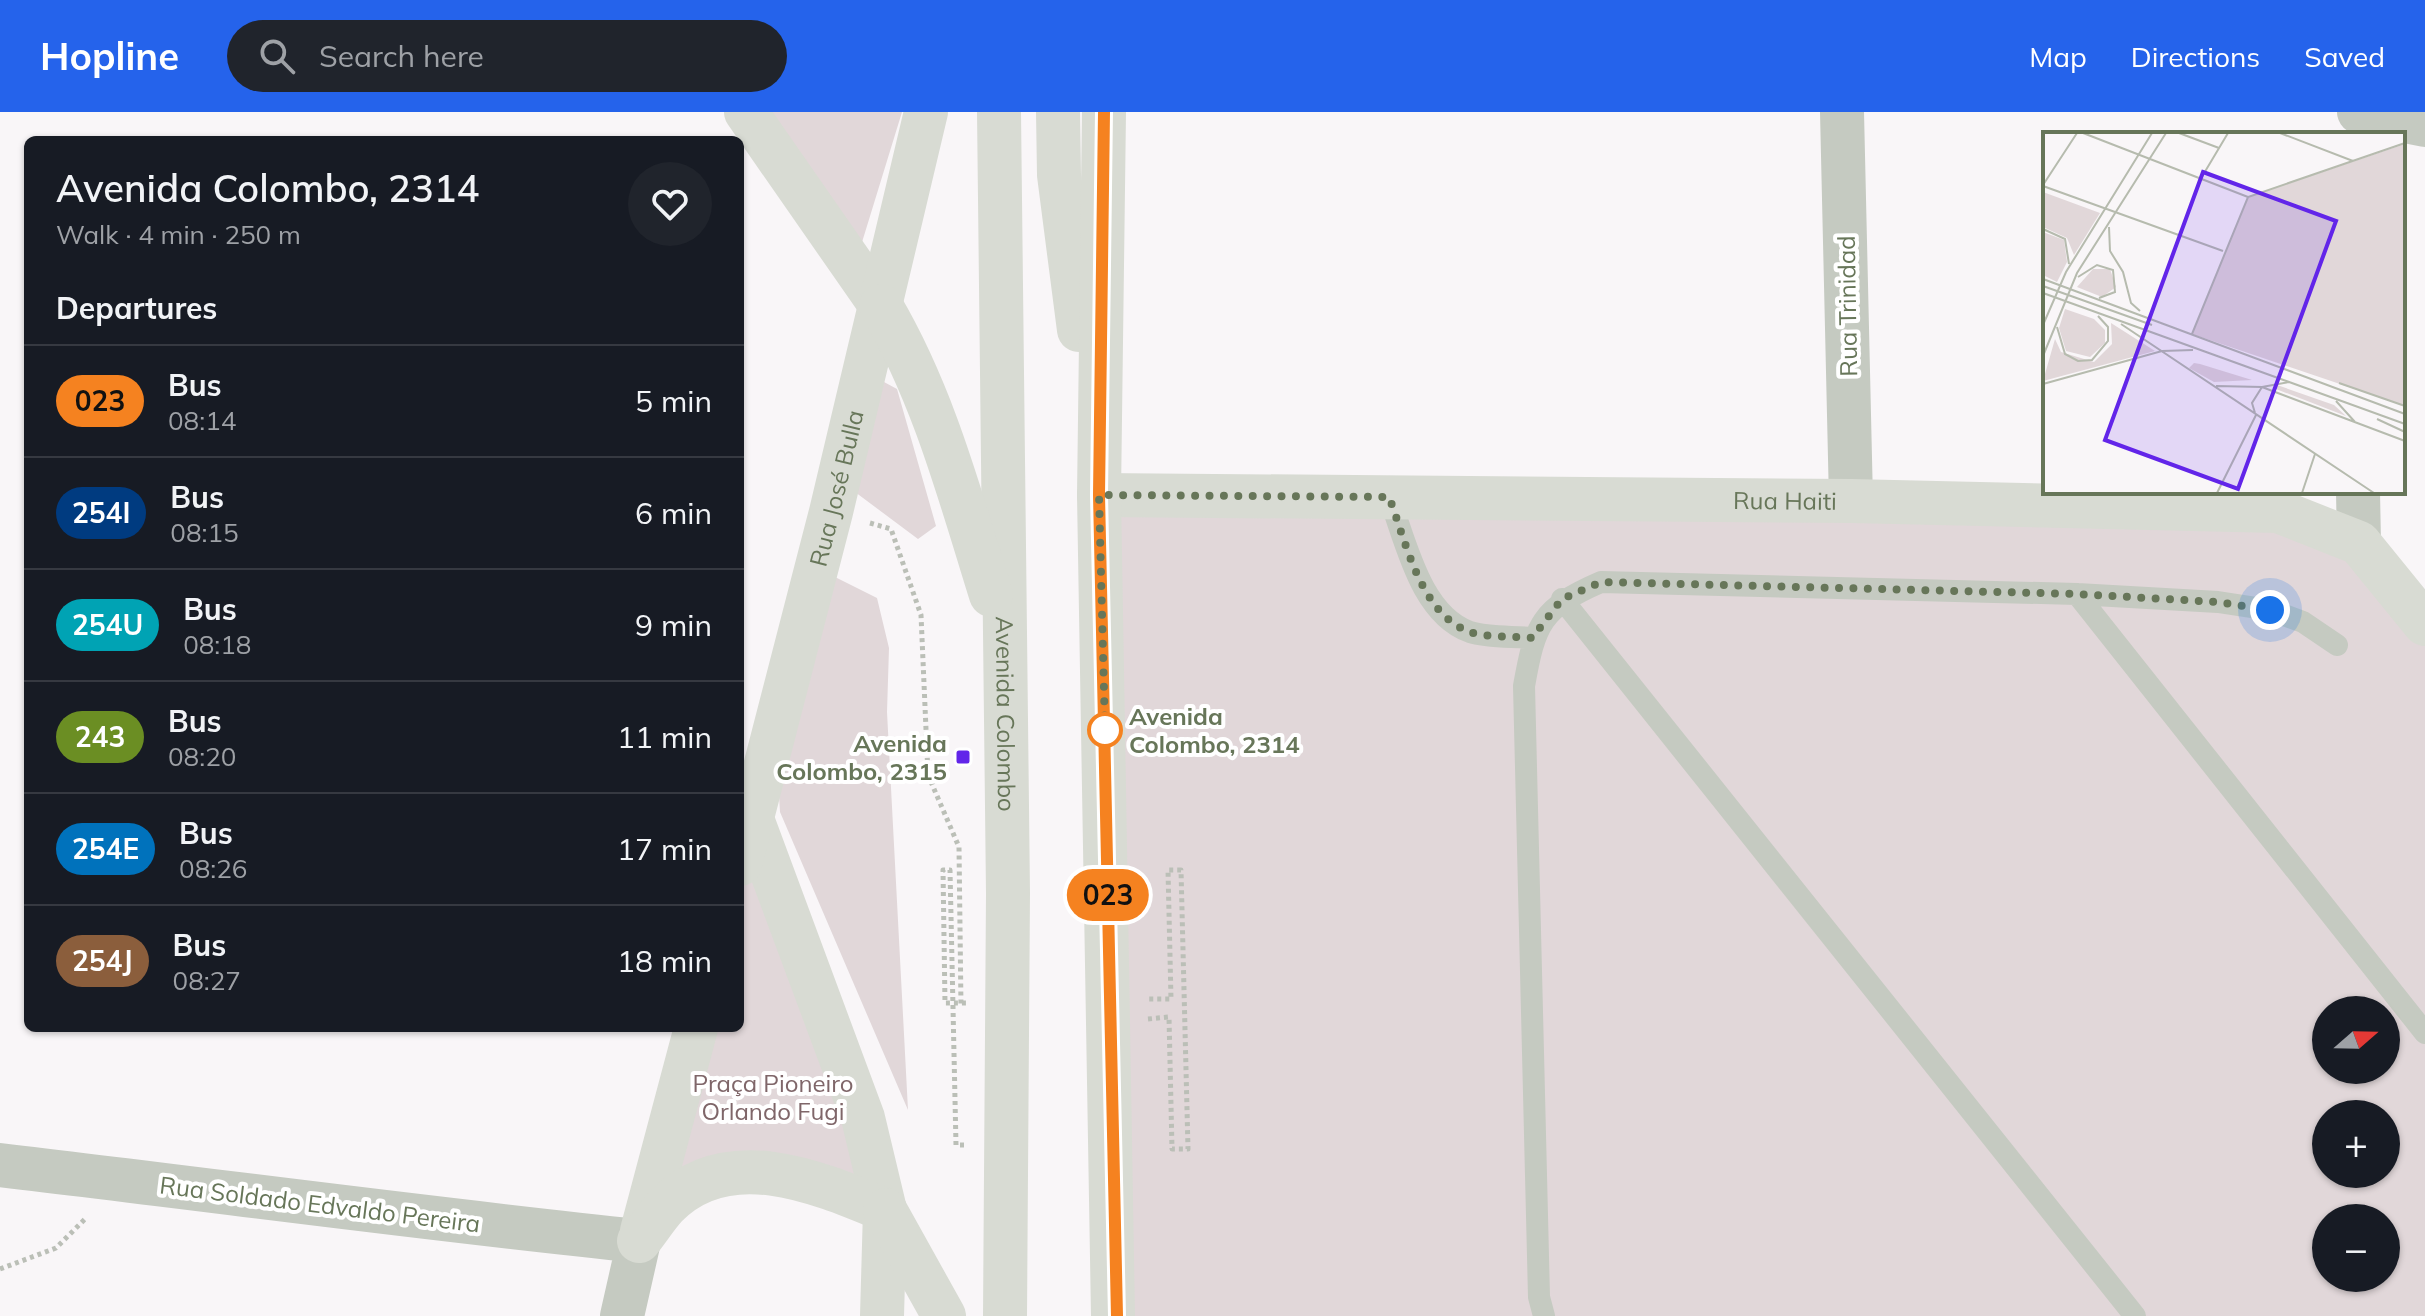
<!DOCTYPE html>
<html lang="en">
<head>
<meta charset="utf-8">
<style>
	body { margin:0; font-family:Mulish,sans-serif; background:#20242c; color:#f1f3f6; height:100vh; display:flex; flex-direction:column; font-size:30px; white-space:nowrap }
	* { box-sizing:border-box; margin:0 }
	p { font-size:26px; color:#9ea1a6 }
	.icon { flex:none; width:44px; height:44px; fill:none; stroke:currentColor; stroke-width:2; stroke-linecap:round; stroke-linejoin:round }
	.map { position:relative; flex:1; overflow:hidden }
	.sheet { position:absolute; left:24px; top:24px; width:720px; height:896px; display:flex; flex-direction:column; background:#171b24; border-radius:12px; box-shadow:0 2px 6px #0004 }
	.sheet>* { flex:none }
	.badge { padding:0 16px; border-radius:26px; font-size:28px; line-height:52px }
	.needle { width:52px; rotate:70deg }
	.buttons { position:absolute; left:2312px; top:884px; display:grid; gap:16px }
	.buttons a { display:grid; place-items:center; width:88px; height:88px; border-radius:50%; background:#171b24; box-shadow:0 2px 6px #0004; font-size:40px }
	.you { position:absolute; width:40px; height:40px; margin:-20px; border:6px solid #fff; border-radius:50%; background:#1a73e8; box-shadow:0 0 0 12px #1a73e833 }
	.map>.badge { position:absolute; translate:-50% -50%; box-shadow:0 0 0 4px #fff }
	h2 { padding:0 32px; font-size:30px; line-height:72px }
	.round { display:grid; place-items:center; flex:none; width:84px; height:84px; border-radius:42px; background:#20242c }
	.overview { display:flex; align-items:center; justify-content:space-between; height:136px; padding:0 32px }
	h1 { font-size:38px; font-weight:600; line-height:60px }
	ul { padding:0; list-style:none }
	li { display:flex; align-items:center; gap:24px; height:112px; padding:0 32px; border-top:2px solid #363941 }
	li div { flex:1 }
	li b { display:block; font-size:30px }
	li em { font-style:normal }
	li .badge { min-width:88px; font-weight:700; text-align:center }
	header { display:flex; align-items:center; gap:48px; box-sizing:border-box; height:112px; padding:0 40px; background:#2563eb; color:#fff }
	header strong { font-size:38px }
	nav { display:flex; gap:44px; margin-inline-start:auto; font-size:28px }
	.search { width:560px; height:72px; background:#20242c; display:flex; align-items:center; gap:20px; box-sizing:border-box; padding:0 28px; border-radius:44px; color:#9ea1a6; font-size:30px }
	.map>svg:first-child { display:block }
	.green { fill:#e1d7d9; fill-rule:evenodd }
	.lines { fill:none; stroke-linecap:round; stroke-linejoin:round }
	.path { stroke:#bbbfb7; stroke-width:5; stroke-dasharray:4 4; stroke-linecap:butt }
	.lane { stroke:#c5cac1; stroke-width:22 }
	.street { stroke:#c5cac1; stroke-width:44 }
	.secondary { stroke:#d8dbd3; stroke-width:44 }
	.primary { stroke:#d8dbd3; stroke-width:44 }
	.line-casing { stroke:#fff; stroke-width:18 }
	.line { stroke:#f58220; stroke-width:12 }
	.walk { stroke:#677659; stroke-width:8; stroke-dasharray:0 14.4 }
	.stop-dot { fill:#fff; stroke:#f58220; stroke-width:4 }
	.poi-dot { fill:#6225e9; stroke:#fff; stroke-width:3 }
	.labels { text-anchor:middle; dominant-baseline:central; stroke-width:8; stroke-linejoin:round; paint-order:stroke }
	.street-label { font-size:24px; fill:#677659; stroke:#fff }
	.stop-label { font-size:24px; font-weight:bold; fill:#677659; stroke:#fff; text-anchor:start }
	.poi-label { font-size:24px; font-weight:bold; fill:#677659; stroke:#fff; text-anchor:end }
	.park-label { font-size:24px; fill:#7f6669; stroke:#fff }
	.inset-road { fill:none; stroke:#b6bbae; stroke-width:2 }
	.view { fill:#6225e9; fill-opacity:0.15; stroke:#6225e9; stroke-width:4 }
	.inset-edge { fill:none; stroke:#677659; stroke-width:4 }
</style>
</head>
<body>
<header>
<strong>Hopline</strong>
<div class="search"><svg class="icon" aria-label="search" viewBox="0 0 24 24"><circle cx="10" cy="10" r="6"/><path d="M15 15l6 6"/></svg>Search here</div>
<nav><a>Map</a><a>Directions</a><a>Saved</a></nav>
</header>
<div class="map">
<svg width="2425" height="1204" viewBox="0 0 2425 1204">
	<rect width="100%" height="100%" fill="#f9f6f8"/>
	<!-- green -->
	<path class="green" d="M764,0H902L859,140Z
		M884,270L897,277L936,414L918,427L855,380Z
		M1099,383L2278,399L2359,431L2425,513V1204H1126ZM2326,898H2386V958H2326ZM2326,1002H2386V1062H2326ZM2326,1106H2386V1166H2326Z
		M827,461L877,486L889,536L887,600L908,998L780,700L778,667Z
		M752,707L885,1098L776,1061L666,1094L696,916H740V752Z"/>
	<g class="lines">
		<!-- path -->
		<path class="path" d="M870,411L891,417L921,503L928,663L959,735L961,895
			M1148,907L1169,905L1172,1037H1188L1181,758H1168L1171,887H1149
			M964,1033H956L950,758H943L945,891H967
			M0,1157L56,1136L87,1105"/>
		<!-- lane -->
		<path class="lane" d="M1389,385C1406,429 1420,502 1470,520C1488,526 1513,524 1532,526
			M2077,482L2425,921
			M1562,487L2135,1204
			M1544,1204L1539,1185L1524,574C1535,512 1541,496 1601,470L2077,482L2218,490L2270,498L2303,510L2337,533"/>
		<!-- street -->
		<path class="street" d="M1842,0L1851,389
			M2359,0L2425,13
			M2358,380L2359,431
			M0,1053C213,1078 426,1107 639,1129L622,1204"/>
		<!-- secondary -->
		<g class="secondary">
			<path d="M746,0L881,194"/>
			<path id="s1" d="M1099,383L1851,389L2278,399L2359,431L2425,512"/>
			<path d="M752,707L863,1006L885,1098L882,1204"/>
			<path id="s2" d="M740,752L831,400L926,0"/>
			<path d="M642,1119L696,916"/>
			<path d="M639,1129C648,1118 656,1105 666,1094C727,1031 818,1070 885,1098"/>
		</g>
		<!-- primary -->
		<g class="primary">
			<path id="s3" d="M999,0L1008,781L1005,1204"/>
			<path d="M1058,0L1059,63L1079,218"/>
			<path d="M1104,0L1099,383L1113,1204"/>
			<path d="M881,194C934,284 960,384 991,483"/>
			<path d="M885,1098L944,1204"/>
		</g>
	</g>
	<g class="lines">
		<!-- line casing -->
		<g class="line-casing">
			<path id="line" d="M1104,0L1099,383L1117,1204"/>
		</g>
		<!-- line -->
		<use href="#line" class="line"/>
		<!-- walk -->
		<path class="walk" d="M1105,618L1099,383L1389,385C1406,429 1420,502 1470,520C1488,526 1513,524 1532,526L1562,487L1601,470L2077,482L2218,490L2270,498"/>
	</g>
	<!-- markers -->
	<circle class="stop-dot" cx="1105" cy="618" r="16"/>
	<rect class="poi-dot" x="955" y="637" width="16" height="16" rx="4"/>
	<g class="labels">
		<!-- street labels -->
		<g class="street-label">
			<text transform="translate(1847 194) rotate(-91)">Rua Trinidad</text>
			<text stroke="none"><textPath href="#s2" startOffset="388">Rua José Bulla</textPath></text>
			<text stroke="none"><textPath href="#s1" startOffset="686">Rua Haiti</textPath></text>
			<text stroke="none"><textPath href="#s3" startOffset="602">Avenida Colombo</textPath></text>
			<text transform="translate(320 1092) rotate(7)">Rua Soldado Edvaldo Pereira</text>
		</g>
		<!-- stop labels -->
		<g class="stop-label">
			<text x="1129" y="604">Avenida<tspan x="1129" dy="28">Colombo, 2314</tspan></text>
		</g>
		<!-- poi labels -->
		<g class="poi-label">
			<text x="947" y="631">Avenida<tspan x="947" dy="28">Colombo, 2315</tspan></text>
		</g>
		<!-- park labels -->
		<g class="park-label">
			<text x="773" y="971">Praça Pioneiro<tspan x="773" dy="28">Orlando Fugi</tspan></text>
		</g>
	</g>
	<!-- overview -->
	<g transform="translate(2043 20)">
		<rect width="362" height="362" fill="#f9f6f8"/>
		<path d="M362,12V274L149,202L205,65ZM0,60L57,81L31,123L24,106L0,95ZM0,100L21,108L24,130L14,150L0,143ZM50,137H67L73,155L59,165L34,155ZM22,177L51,187L62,198V211L47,225L23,219L16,196ZM68,191L112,219L0,249L12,207L18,220L51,230L69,212ZM151,231L157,232L209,248L171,250L146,236ZM234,253L291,273L303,284L233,257Z" fill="#e1d7d9"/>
		<path class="inset-road" d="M40,1L205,65M136,1L176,16M237,1L310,29M157,48L185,1M0,53L34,1M0,54L180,119M66,95L67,119L80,140L88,171L97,179M0,97L22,107L26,132M35,145L54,133L70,138L72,160L56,166M0,147L362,282M0,154L109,193M0,161L362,292M78,192L331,361M0,193L23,140L109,1M14,195L22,222L35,229L49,228L65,209V195L55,184M149,202L205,65L362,11M0,224L34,141L123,1M296,251L362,274M0,252L119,219L150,218M173,254L219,255L362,309M219,255L246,250M293,269L312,290M212,281L209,271L219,255M334,287L362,300M174,361L213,283M259,361L272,322"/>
		<path class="view" d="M160,40L293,89L195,357L62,308Z"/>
		<rect width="362" height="362" class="inset-edge"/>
	</g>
</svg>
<div class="buttons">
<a><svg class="needle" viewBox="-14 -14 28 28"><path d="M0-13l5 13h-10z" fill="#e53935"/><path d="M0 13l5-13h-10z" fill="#9ea1a6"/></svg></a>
<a>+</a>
<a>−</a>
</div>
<div class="you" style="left:2270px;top:498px"></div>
<b class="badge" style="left:1108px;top:783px;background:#f58220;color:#111">023</b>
<section class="sheet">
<div class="overview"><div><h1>Avenida Colombo, 2314</h1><p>Walk · 4 min · 250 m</p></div><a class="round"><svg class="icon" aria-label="heart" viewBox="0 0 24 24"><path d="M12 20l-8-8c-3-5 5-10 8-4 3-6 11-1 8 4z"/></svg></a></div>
<h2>Departures</h2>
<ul>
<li><span class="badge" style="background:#f58220;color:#111">023</span><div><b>Bus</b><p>08:14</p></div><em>5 min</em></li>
<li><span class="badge" style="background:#003b80;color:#fff">254I</span><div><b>Bus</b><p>08:15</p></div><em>6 min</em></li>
<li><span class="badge" style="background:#00a3b4;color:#fff">254U</span><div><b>Bus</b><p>08:18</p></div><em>9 min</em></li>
<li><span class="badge" style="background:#6b8e23;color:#fff">243</span><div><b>Bus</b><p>08:20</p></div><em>11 min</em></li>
<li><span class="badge" style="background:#0072bc;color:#fff">254E</span><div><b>Bus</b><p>08:26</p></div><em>17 min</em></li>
<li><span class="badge" style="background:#8b5e3c;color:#fff">254J</span><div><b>Bus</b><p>08:27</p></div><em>18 min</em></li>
</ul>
</section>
</div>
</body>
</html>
